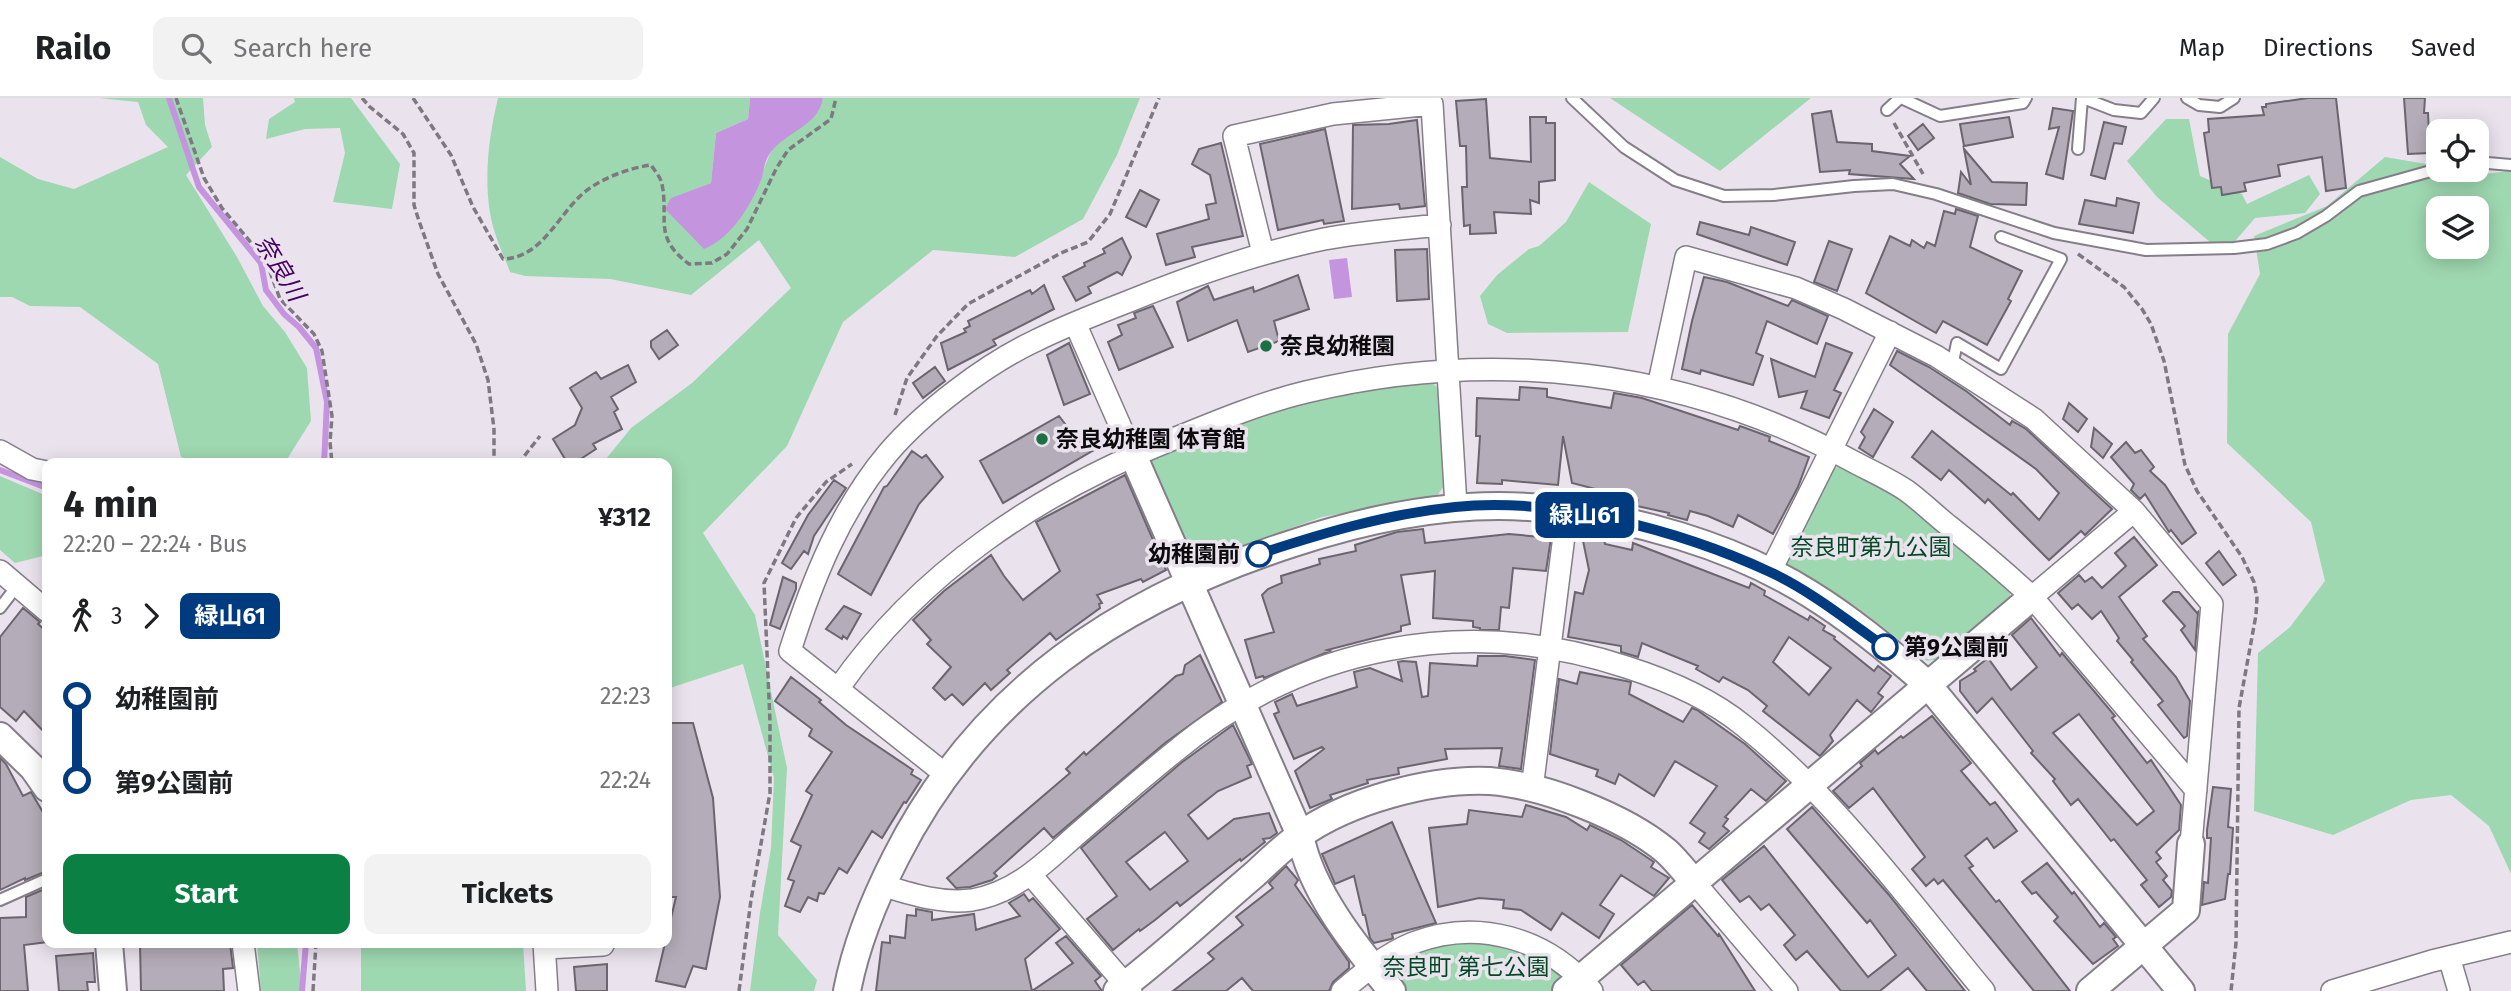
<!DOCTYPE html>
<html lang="en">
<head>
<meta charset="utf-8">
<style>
	body { margin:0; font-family:"Fira Sans","Noto Sans JP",sans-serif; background:#f2f2f2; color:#202124; height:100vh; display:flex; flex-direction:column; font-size:26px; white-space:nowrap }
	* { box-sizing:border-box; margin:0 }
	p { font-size:23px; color:#757577 }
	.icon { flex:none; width:38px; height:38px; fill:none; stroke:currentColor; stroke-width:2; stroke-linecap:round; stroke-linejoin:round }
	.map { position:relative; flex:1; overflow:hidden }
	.drawer { position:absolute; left:42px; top:360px; width:630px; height:490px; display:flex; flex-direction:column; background:#fff; border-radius:14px; box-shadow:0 4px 18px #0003 }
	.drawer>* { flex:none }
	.badge { padding:0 14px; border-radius:10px; font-size:24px; line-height:46px }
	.controls { position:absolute; left:2426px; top:21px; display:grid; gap:14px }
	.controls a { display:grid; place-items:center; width:63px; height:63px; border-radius:14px; background:#fff; box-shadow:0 4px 18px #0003; font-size:35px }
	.map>.badge { position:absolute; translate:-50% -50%; box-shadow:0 0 0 4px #fff }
	.legs { display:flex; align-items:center; gap:10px; height:77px; padding:0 21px; font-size:23px }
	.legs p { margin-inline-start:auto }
	.overview { display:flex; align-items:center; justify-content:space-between; height:119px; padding:0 21px }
	h1 { font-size:38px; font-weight:700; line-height:52px }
	.button { display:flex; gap:14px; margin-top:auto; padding:14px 21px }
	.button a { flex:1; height:80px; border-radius:14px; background:#0b8043; color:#fff; font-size:28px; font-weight:700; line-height:80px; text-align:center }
	.button a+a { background:#f2f2f2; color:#202124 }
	ul { padding:0 21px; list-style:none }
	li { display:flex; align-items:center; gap:24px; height:84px; font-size:26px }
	li i { display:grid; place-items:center; width:10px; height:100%; margin:0 9px; background:currentColor }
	li i::after { content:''; width:18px; height:18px; margin:-9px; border:5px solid; border-radius:50%; background:#fff }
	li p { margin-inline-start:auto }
	li:first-child i { background:linear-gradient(#0000 50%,currentColor 0) }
	li:last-child i { background:linear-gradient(currentColor 50%,#0000 0) }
	header { display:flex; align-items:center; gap:42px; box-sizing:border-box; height:98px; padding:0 35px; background:#fff; border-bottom:2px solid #e0e0e0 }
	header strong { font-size:33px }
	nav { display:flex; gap:38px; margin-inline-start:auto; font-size:24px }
	.search { width:490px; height:63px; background:#f2f2f2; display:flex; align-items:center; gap:18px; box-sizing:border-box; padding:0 24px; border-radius:14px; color:#757577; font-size:26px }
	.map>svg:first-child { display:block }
	.green { fill:#9ed8b0; fill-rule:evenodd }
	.water { fill:#c494df }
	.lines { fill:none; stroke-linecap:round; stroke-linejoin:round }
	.stream { stroke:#c494df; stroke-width:6 }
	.building { fill:#b4adb9; stroke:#6b656f; stroke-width:2; fill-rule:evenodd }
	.service-casing { stroke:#857e89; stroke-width:14 }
	.minor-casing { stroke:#857e89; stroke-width:24 }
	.tertiary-casing { stroke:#857e89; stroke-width:30 }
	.path { stroke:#7e7981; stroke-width:3.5; stroke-dasharray:7 3.5; stroke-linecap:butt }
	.service { stroke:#fff; stroke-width:10 }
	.minor { stroke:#fff; stroke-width:21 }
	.tertiary { stroke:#fff; stroke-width:26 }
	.line-1-casing { stroke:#fff; stroke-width:16 }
	.line-1 { stroke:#003b80; stroke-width:10 }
	.poi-dot { fill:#1c7042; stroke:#eae3ee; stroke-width:2.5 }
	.stop-1-dot { fill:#fff; stroke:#003b80; stroke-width:3.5 }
	.labels { text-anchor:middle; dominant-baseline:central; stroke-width:7; stroke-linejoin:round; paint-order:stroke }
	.poi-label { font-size:23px; font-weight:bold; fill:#0e0b0f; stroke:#eae3ee; text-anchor:start }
	.park-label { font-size:23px; fill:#014825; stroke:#eae3ee }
	.stop-label { font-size:23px; font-weight:bold; fill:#0e0b0f; stroke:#eae3ee; text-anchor:end }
	.water-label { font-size:24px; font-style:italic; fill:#45015e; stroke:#eae3ee }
</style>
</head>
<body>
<header>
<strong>Railo</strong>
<div class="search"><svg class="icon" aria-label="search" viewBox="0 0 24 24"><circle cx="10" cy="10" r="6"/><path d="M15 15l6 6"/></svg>Search here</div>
<nav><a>Map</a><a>Directions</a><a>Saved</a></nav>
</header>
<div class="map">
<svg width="2511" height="893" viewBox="0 0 2511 893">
	<rect width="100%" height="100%" fill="#eae3ee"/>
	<!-- green -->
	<path class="green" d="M99,0H203L205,27L212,49L186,77L237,159L263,208L285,234L307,270L311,323L284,366H198L181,359L158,266L80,209L30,208L12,199H0V59L38,81L74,91L168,49L146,27L138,4Z
		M294,0H351L400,66L392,111L333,104L345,55L340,30L305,31L266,41L269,21L295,4Z
		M498,0H750L748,21L716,35L711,85L672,100L760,84C765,68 768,53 782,41C797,28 819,23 823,0H1140L1117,57L1083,121L1015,159L933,152L843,224L787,348L703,435L755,517L787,670L778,837L817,882L814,893H750L760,815L771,750L774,680L743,566L667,591V366H602L631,330L692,285L791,190L759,142L691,197L610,181L525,178L510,174C505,160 498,146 494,132C482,91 488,41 498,0Z
		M1610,0H1811L1720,73Z
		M2166,21H2189L2200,78L2242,96L2247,106L2309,77L2320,96L2305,115L2255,120L2224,156L2157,99L2127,63Z
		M2385,59L2438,68V72H2457L2483,76L2511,73V776L2489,728L2451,697L2411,702L2333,737L2254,713L2258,555L2290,529L2325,483L2311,424L2227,345L2228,236L2260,176L2254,138L2327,108ZM2438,110H2476V149H2438Z
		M1589,84L1651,126L1628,234L1507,235L1488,226L1480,198L1497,177L1529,151L1539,148L1566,124Z
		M1428,281L1439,291L1445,387L1436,399L1322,419L1252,444L1205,465L1189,461L1149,367L1155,357L1304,301Z
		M1840,368L1898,397L1977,459L2010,495V504L1939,561L1927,563L1858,510L1786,467L1828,372Z
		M0,378L47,398V457L15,465L0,452Z
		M1474,843L1547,861L1568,879L1550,893H1406L1394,877L1392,865L1429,849Z
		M257,845H297L302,893H261Z
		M361,845H523L526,893H361Z"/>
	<!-- water -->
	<path class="water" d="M750,0H823C819,29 783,34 769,57C764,64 764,74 761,82C751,108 730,141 704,151L665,111L671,100L711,85L716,35L748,21Z
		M1347,160L1352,199L1334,201L1329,162Z"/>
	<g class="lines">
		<!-- stream -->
		<path class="stream" d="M169,0L199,89L261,165L266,192L284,216L299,229L316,250L327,304L324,366
			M0,372L47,390
			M302,893L306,845"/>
	</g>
	<!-- building -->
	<path class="building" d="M2308,0H2336L2346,90L2326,93L2322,59L2278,67L2280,78L2244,85L2246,93L2222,97L2221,89L2212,90L2204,35L2209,34L2208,21L2264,17L2262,9H2266V6Z
		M2404,0H2425L2424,15H2428L2430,55L2408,56Z
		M1486,1L1490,60L1531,64L1530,19H1546V25H1555V82L1539,84V105L1530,102L1531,116L1494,114L1496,135L1470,136V127L1464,128L1462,89H1467L1466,48H1460L1456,3Z
		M2053,10L2073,13L2063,81L2046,76L2059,29L2049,31Z
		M1831,13L1837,44L1872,46V53L1910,58L1900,66L1914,81L1849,76L1850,72L1820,74L1812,16Z
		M2009,19L2013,39L1964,48L1960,26Z
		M1417,22L1425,108L1400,111L1399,106L1352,111L1353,27L1389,26Z
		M2104,24L2126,29L2122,46L2114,45L2105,81L2091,77Z
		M1923,26L1934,40L1918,52L1908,38Z
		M1325,31L1344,123L1324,126L1323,122L1278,132L1260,46Z
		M1221,45L1243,138L1192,149L1195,159L1166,167L1157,136L1209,121L1206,107L1216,105L1210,77L1192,66L1199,51Z
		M1964,51L1992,84L2027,85L2026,107L1990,106L1958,95L1961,74L1971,87Z
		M1140,92L1159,102L1146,129L1126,119Z
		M2117,100L2139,105L2133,135L2079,126L2085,102L2116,108Z
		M1956,111L1978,118L1970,149L2022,173L2008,201L2011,203L1987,247L1943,223L1936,235L1866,195L1890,138L1910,148L1912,142L1924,150L1927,144L1935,148L1944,113L1955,116Z
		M1700,124L1749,137L1751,129L1795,144L1787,167L1697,136Z
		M1122,140L1131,159L1122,177L1117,174L1088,189L1091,195L1076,203L1063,179L1085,168L1084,165L1105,155L1103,151Z
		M1829,143L1852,151L1837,193L1814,184Z
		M1427,151L1429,201L1397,203L1395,152Z
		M1298,177L1309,211L1274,223L1279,243L1248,254L1237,222L1188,243L1177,204L1208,188L1214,202L1253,189L1254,194Z
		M1704,179L1727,184L1788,208L1792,202L1828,218L1817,246L1767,223L1756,255L1763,258L1753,287L1701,272L1700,276L1682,271L1692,223Z
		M1044,187L1054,211L993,242L996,247L948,272L941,245L966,234L964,231L970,228L968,223L1030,192L1032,196Z
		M1153,208L1173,249L1119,272L1108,244L1122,237L1118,227L1136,220L1134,215Z
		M667,232L678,247L659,261L651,249V243Z
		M1069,245L1090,296L1064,307L1047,257Z
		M1826,245L1852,255L1834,292L1841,295L1829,320L1801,310L1807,293L1779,299L1771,261L1815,279Z
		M1897,253L1929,269L1966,293L2010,327L2012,323L2026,331L2112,411L2085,437L2081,433L2049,462L1988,401L1985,405L1949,372L1941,382L1912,359L1932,333L2011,397L2013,395L2039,422L2059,395L2036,371L1890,267Z
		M628,267L636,284L611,299L618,311L614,314L622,331L593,346L596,351L573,366H568L553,341L575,327L582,310L570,290L596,274L601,281Z
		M935,269L945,283L923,300L913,285Z
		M1520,289L1547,291V299L1611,310L1614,295L1642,300L1738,332L1740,328L1770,339L1769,343L1809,359L1798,389L1773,436L1738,417L1733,429L1708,418L1690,413L1687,422L1668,417L1669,415L1637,408L1638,402L1572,385L1563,338L1558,387L1502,382V386L1477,385L1480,338H1476L1477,300L1519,302Z
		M2069,305L2087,321L2078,334L2063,321Z
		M1874,311L1893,324L1873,359L1859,350L1865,339L1861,334Z
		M1059,318L1076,340L1090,331L1099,349L1003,405L980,363Z
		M2094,330L2112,346L2103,360L2091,349Z
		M2126,344L2135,355L2141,352L2154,369L2150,373L2165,387L2196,435L2182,446L2171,432L2169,434L2145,396L2140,401L2131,392L2134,386L2111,359Z
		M912,353L922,360L926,357L943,379L919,406L871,497L838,476L884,389L887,388Z
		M1125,377L1166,472L1143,484L1141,481L1097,497L1102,505L1099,506L1100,510L1056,542L1050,535L1007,572L1010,575L991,592L985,585L963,607L952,596L945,602L933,590L951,569L927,546L931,542L913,522L944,493L991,457L1004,478L1023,502L1060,473L1036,424Z
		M834,382L846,390L814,438L808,456L804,453L791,471L782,465L808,417Z
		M1423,431L1425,445L1509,436L1551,440L1546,473L1513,470L1509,510L1501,509L1499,532H1480V530L1473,529V523L1433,520L1435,473L1401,477L1410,526L1401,528V533L1327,552L1330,553L1264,580L1263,578L1256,580L1245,542L1274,534L1262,497L1268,491L1282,485L1281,478L1320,466L1319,461L1356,453L1355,447L1397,434Z
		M1596,434L1603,435L1605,446L1632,452L1633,445L1749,490L1751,485L1765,493L1764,497L1808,522L1810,518L1825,528L1823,532L1835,539L1834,541L1874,573L1878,568L1891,578L1878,595L1883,599L1871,614L1857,602L1830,637L1833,643L1820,658L1763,613L1767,608L1748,592L1723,579L1719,584L1696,571L1698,568L1642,545L1638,559L1621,554V548L1568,539L1575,494L1583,496L1589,472L1582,438ZM1789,539L1831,570L1809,597L1773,564Z
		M2134,439L2157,467L2119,499L2147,538L2143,541L2176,579L2190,603L2187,638L2184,640L2158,607L2163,603L2131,564L2133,562L2117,543L2119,540L2101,513L2092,521L2078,506L2072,511L2058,495L2079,477L2085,484L2092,479L2102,490L2126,468L2115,455Z
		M2219,453L2236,477L2223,487L2206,465Z
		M783,479L796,485V491L780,531L770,527Z
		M2173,494H2179L2197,515L2198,514L2195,552L2181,532L2185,528L2163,503Z
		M844,508L861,516L847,541L843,538L842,541L826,531Z
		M23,510L40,524L38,526L47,534V637L24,613L16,623L0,609V539Z
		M2031,520L2060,558L2062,555L2115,618L2112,620L2147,665L2151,662L2181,707L2179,732L2156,754L2161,760L2156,764L2167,778L2163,782L2172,793L2171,799L2159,809L2141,787L2147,782L2114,741L2111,743L2078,701L2071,707L2053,683L2055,681L2031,655L2033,653L1992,600L1977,615L1960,593V583L1976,573L1974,571L1988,560L2011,592L2037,569L2012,537ZM2079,616L2154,713L2137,727L2053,635Z
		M1200,557L1222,604L1165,645L1053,740L1044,730L994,775L997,778L992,782L970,789L956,790L947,780L1070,675L1066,671L1084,654L1086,657L1176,578L1183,576L1185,567Z
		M1478,558H1505L1535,562L1521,671L1499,668L1502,650L1445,651L1447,661L1398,670L1399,676L1367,682L1368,685L1330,697L1332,701L1310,710L1295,673L1324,651L1322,649L1294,661L1274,616L1279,614L1275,604L1292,596L1297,608L1357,589L1354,574L1370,570L1402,583L1398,564L1403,563L1416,564L1422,599L1428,598L1430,565L1477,568Z
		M1580,574L1631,584L1629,596L1683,624L1692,610L1697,612L1745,646L1786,683L1766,703L1751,691L1725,719L1728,721L1723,728L1729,733L1709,751L1699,744L1705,735L1690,725L1717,688L1675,663L1654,698L1619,676L1615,686L1596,678L1598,672L1550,656L1559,581L1577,586Z
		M791,579L821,602L819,604L846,627L913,672L911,676L921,682L906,705L904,704L882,740L872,733L847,775L839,770L824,796L819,795L817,803L808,799L800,814L785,808L794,783L788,781L801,748L791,743L812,697L806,693L832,654L809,638L812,631L775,603Z
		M1932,618L1971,665L1961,673L1990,707L1995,704L2017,733L1994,750L1987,740L1965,758L1973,768L1969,770L1996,804L1999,802L2070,893H2034L1943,782L1938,786L1934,781L1926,788L1912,771L1925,759L1873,690L1849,710L1833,693L1862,668L1860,665L1875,652L1878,656L1901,638L1903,640Z
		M667,625H693L713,700L720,799L706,871L693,868L685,889L656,883L676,799H667Z
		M1233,627L1252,666L1247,668L1251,679L1218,693L1188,717L1208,741L1234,721L1269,715L1277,735L1270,740L1263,741L1265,744L1241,763L1240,761L1180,808L1177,804L1155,822L1140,833L1139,831L1113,852L1087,821L1117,798L1081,750L1181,665ZM1165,734L1188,763L1150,792L1126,764Z
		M0,660L6,666L23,698L31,694L47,721V773L25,782V780L0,792Z
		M2213,689L2231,691L2228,729L2233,730L2230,776H2228L2225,801L2202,807L2204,784L2208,785L2211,740H2207V732Z
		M1526,707L1566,719L1587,732L1590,727L1621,742L1654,764L1651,769L1669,780L1654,798L1621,777L1600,807L1614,816L1599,840L1562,815L1551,832L1521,812L1503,810L1504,802L1479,800L1438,809L1429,730L1467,726L1469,712L1522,719Z
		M1812,709L1889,797L1965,893H1927L1908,870L1880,893H1841L1807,853L1796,862L1784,847L1795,837L1769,806L1761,812L1749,798L1740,804L1722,782L1764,748L1868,879L1896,857L1870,822L1867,825L1787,731Z
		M1392,724L1436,825L1392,836L1393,840L1391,841L1374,845L1370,840L1365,817H1363L1354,778L1335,786L1322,756Z
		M2047,765L2072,796L2074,794L2100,829L2104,825L2116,839L2113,841L2118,848L2093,866L2054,823L2058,819L2036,794L2032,796L2022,784Z
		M1286,768L1298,782L1295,787L1349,864V870L1333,884L1329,893H1253L1242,880L1226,893H1173L1214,861L1208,855L1243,827L1236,819L1273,790L1269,785Z
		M47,790V844L24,847L28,893H0V820L26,819V799Z
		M1024,796L1029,803L1033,800L1060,831L1025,861L1032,893H876L882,844L890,845V838L905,840L907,817L916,818V811L932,814V822L974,816L976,832L1020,818L1009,805Z
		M1692,807L1718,838L1719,836L1755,893H1652L1644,883L1638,887L1621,867Z
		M1066,838L1101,878L1095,883L1102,893H1032L1073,865L1056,845Z
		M140,845H230L233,870L223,871L224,893H141Z
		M93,855L95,884H87L88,893H59L56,858Z
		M607,866V893H576L574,869Z"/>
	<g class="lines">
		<!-- service casing -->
		<g class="service-casing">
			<path id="service" d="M1572,0L1624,49L1675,82L1724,98L1774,97L1854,88L1893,86L1936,96L2054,135L2146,152L2234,150L2267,146L2297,135L2326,118L2359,93L2438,71
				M1901,0L1940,18L2023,5L2026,0
				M2083,0L2114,12L2141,15L2154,0
				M2187,0L2199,7L2220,9L2234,0
				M1887,12L1900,0
				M2078,51L2082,0
				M2476,64L2511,67
				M1952,268L1957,245L2001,271L2061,161L2001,139
				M0,510L17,488
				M0,802L47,781"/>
		</g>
		<!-- minor casing -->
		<g class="minor-casing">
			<path id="minor" d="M1263,155L1234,38L1333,16L1432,6L1456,408
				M1075,225L1133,357
				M1658,289L1686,159L1796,190L1844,211L1936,258L2034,321L2134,413L2212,506L2191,746
				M0,353L32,371L47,374
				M0,473L47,513
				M1770,474L1890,234
				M2032,499L2134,413
				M838,591C919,474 1040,394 1171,342C1215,324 1260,305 1306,294C1492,249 1685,271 1854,364C1871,373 1891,382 1907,393C1922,404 1935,417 1949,428C1978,451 2005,474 2032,499L2196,692
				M945,676L790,553C812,483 840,412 888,355C923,314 986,266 1035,243C1065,228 1096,216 1127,204C1191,178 1256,155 1324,141C1362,134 1401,131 1440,127
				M1532,691L1567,414
				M1031,777L1131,893
				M1695,785L1787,893
				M881,787C911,796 941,806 972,802C1019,794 1048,761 1082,732C1112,706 1142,680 1173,655C1302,547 1467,516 1626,569C1667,582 1711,601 1744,628C1836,701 1909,803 1984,893
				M243,845L249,893
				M544,845L547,893
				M545,850L603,847L604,845
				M2449,859L2459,893
				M1342,893C1363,875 1386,856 1413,845C1478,820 1547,840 1592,893
				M2332,893L2432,863L2511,844"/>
		</g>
		<!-- tertiary casing -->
		<g class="tertiary-casing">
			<path id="tertiary" d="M1133,357L1300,737C1311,794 1356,849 1392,893
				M0,638L33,670L47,690
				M109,845L113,893
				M847,893C856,846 874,802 896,759C980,593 1120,501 1294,445C1373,419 1457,402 1540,410C1631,419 1732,447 1810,496C1852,522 1891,554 1928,587L2181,893
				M1117,893C1165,857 1209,815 1255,776C1269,763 1283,749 1299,738C1347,703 1431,680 1490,683C1544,687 1625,719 1666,753C1676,762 1685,774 1695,785
				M1566,893L2032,499
				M2090,893L2186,812L2191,746"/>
		</g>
		<!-- path -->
		<path class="path" d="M176,0L204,80L222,110L258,153L270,174L280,201L314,236L322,253L332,318L330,344L332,366
			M362,0L370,9L403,36L414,55V107L419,123L438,176L476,246L488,282L494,331V366
			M413,0L451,57L473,109L503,161C545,160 560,110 590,90C608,78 630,70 651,67C655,73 661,80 662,86C669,123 653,139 689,166L712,165L727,156L747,131L776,71L788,52L831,21L836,0
			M1894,25L1923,76
			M2078,156L2124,189L2142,211L2151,226L2164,263L2185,367L2197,393L2242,459L2254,484L2257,500L2256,517L2239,610L2236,845L2231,893
			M895,317L907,280L937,238L968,206L1061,155L1088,144L1110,116L1159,0
			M518,366L540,338
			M313,893L316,845
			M739,893L751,802L770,695V624L764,485L796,420L826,384L852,366"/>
		<!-- service -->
		<use href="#service" class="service"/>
		<!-- minor -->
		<use href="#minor" class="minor"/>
		<!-- tertiary -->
		<use href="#tertiary" class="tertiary"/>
	</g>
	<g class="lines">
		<!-- line-1 casing -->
		<g class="line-1-casing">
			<path id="line-1" d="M1259,456C1323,435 1387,416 1455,409C1552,398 1682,433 1770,474C1811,493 1848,523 1885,549"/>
		</g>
		<!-- line-1 -->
		<use href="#line-1" class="line-1"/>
	</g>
	<!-- markers -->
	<g class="poi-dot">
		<circle cx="1266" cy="248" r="7"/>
		<circle cx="1042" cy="341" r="7"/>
	</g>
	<g class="stop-1-dot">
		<circle cx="1259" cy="456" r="12"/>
		<circle cx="1885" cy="549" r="12"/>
	</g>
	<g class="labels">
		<!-- poi labels -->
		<g class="poi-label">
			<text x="1280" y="248">奈良幼稚園</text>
			<text x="1056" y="341">奈良幼稚園 体育館</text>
		</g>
		<!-- park labels -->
		<g class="park-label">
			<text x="1871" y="449">奈良町第九公園</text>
			<text x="1466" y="869">奈良町 第七公園</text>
		</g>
		<!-- stop labels -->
		<g class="stop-label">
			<text x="1240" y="456">幼稚園前</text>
			<text x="1904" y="549" text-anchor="start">第9公園前</text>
		</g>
		<!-- water labels -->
		<g class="water-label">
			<text transform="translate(280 170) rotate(59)">奈良川</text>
		</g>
	</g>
</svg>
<div class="controls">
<a><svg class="icon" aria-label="locate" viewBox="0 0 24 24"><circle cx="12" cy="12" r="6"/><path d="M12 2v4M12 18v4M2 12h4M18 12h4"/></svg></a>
<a><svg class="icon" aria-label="layers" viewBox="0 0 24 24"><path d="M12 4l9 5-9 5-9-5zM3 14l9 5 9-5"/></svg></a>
</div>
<b class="badge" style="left:1585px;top:417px;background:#003b80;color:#fff">緑山61</b>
<section class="drawer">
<div class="overview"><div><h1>4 min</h1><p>22:20 – 22:24 · Bus</p></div><b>¥312</b></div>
<div class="legs"><svg class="icon" aria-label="walk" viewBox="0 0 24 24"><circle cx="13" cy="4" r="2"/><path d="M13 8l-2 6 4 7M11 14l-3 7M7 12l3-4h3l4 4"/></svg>3<svg class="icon" aria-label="forward" viewBox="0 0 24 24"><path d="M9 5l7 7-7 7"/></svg><b class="badge" style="background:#003b80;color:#fff">緑山61</b></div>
<ul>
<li><i style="color:#003b80"></i><b>幼稚園前</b><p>22:23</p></li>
<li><i style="color:#003b80"></i><b>第9公園前</b><p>22:24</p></li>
</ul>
<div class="button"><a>Start</a><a>Tickets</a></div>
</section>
</div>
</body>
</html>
